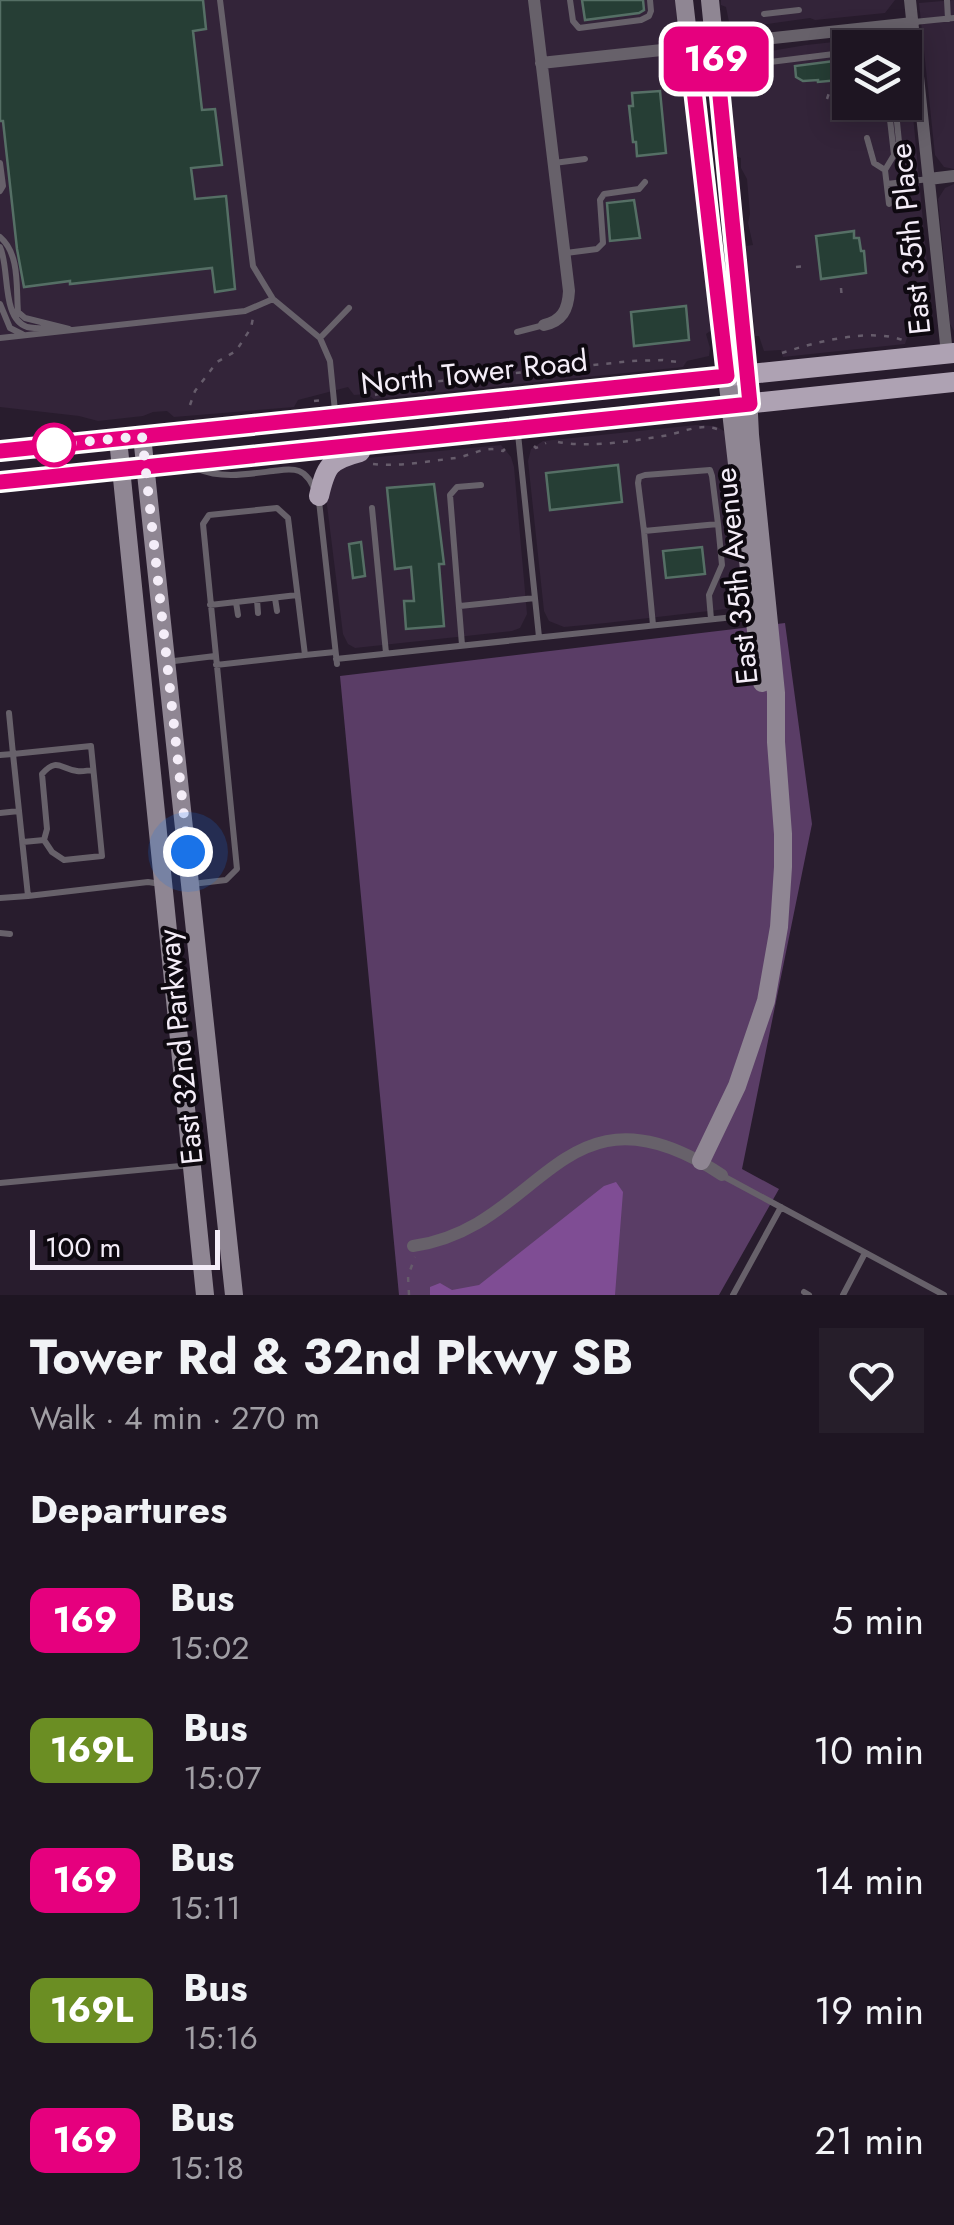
<!DOCTYPE html>
<html lang="en">
<head>
<meta charset="utf-8">
<style>
	body { margin:0; font-family:Jost,sans-serif; background:#261e2a; color:#f1f3f6; height:100vh; display:flex; flex-direction:column; font-size:38px; white-space:nowrap }
	* { box-sizing:border-box; margin:0 }
	p { font-size:32px; color:#a19fa5 }
	.icon { flex:none; width:55px; height:55px; fill:none; stroke:currentColor; stroke-width:2; stroke-linecap:round; stroke-linejoin:round }
	.map { position:relative; height:1295px; overflow:hidden }
	.side { display:flex; flex-direction:column; background:#1e1522; flex:1 }
	.side>* { flex:none }
	.badge { padding:0 20px; border-radius:15px; font-size:35px; line-height:65px }
	.buttons { position:absolute; left:832px; top:30px; display:grid; gap:20px }
	.buttons a { display:grid; place-items:center; width:90px; height:90px; border-radius:0px; background:#1e1522; box-shadow:0 5px 25px #0003,0 0 0 2px #3c3440; font-size:50px }
	.scale { position:absolute; left:30px; bottom:25px; width:190px; box-sizing:border-box; padding-left:10px; border:5px solid #f4edf8; border-top:0; font-size:28px; line-height:35px; white-space:nowrap; color:#f4edf8; -webkit-text-stroke:8px #0e0910; paint-order:stroke }
	.you { position:absolute; width:50px; height:50px; margin:-25px; border:8px solid #fff; border-radius:50%; background:#1a73e8; box-shadow:0 0 0 15px #1a73e833 }
	.map>.badge { position:absolute; translate:-50% -50%; box-shadow:0 0 0 5px #fff }
	h2 { padding:0 30px; font-size:38px; line-height:90px }
	.round { display:grid; place-items:center; flex:none; width:105px; height:105px; border-radius:0px; background:#261e2a }
	.head { display:flex; align-items:center; justify-content:space-between; height:170px; padding:0 30px }
	h1 { font-size:48px; font-weight:700; line-height:75px }
	ul { padding:0; list-style:none }
	li { display:flex; align-items:center; gap:30px; height:130px; padding:0 30px }
	li div { flex:1 }
	li b { display:block; font-size:38px }
	li em { font-style:normal }
	li .badge { min-width:110px; font-weight:700; text-align:center }
	.map>svg:first-child { display:block }
	.built { fill:#332439; fill-rule:evenodd }
	.green { fill:#5a3d66 }
	.water { fill:#7f4d94 }
	.building { fill:#263e35; stroke:#556f65; stroke-width:2.5 }
	.lines { fill:none; stroke-linecap:round; stroke-linejoin:round }
	.path { stroke:#665c6b; stroke-width:2.5; stroke-dasharray:5 8; stroke-linecap:butt }
	.lane { stroke:#67616a; stroke-width:6 }
	.street { stroke:#67616a; stroke-width:12 }
	.secondary { stroke:#8f8693; stroke-width:18 }
	.primary { stroke:#aea2b3; stroke-width:20 }
	.line-casing { stroke:#fff; stroke-width:22 }
	.line { stroke:#e6007e; stroke-width:15 }
	.walk { stroke:#f4edf8; stroke-width:10; stroke-dasharray:0 18 }
	.stop-dot { fill:#fff; stroke:#e6007e; stroke-width:5 }
	.labels { text-anchor:middle; dominant-baseline:central; stroke-width:8; stroke-linejoin:round; paint-order:stroke }
	.street-label { font-size:30px; fill:#f4edf8; stroke:#0e0910 }
</style>
</head>
<body>
<div class="map">
<svg width="954" height="1295" viewBox="0 0 954 1295">
	<rect width="100%" height="100%" fill="#281c2d"/>
	<!-- built -->
	<path class="built" d="M0,0H679L680,8L676,10L677,20L673,28L677,73L685,87V95H689L713,329L706,334L710,348L709,356L687,361L683,367L374,399L367,394L354,395L348,387L298,400L294,407L174,417L167,411L153,412L143,416L98,421L79,416L0,407Z
		M721,0H895L885,13L815,20L810,18L740,28L729,22L726,7L721,5Z
		M954,0V169L944,167L935,155L919,3Z
		M890,36L901,41L907,52L933,327L927,336L907,338L905,344L783,357L781,350L764,351L759,336H755L746,246L753,245L748,223L750,214L747,179L741,168V158L737,157L728,79L733,77L732,66L735,61L742,56L806,45ZM850,48H905V102H850Z
		M954,184V331L950,324L938,199L945,188Z
		M696,425L715,426L724,431L728,437L744,601L735,608L726,609L606,623L564,627L549,621L544,611L528,461L531,449L543,441Z
		M501,445L511,457L514,467L527,614L520,628L512,631L355,648L348,644L343,634L326,497L331,470L347,460Z"/>
	<!-- green -->
	<path class="green" d="M785,623L812,824L742,1169L779,1189L719,1295H399L340,676Z"/>
	<!-- water -->
	<path class="water" d="M616,1182L623,1192L615,1295H430V1287L440,1283L452,1290L479,1285L604,1186Z"/>
	<!-- building -->
	<path class="building" d="M0,0H203L206,29L193,31L202,110L215,109L222,165L191,168L195,199L226,196L235,289L215,292L212,268L70,284V281L24,287L17,249L3,121H0Z
		M582,0H643L644,10L639,13L585,20Z
		M850,59V79L818,82V80L803,81L796,77L795,66Z
		M660,91L666,153L637,156L636,142H633L629,106H633L632,93Z
		M634,200L640,238L610,241L607,203Z
		M854,231V238H859L861,251H864L866,273L821,279L816,236Z
		M686,306L689,340L634,346L631,312Z
		M618,465L622,502L550,510L546,473Z
		M434,484L444,564H439L444,626L406,629L404,601H414L411,567L395,569L387,488Z
		M361,542L365,576L353,578L349,544Z
		M702,547L705,574L666,578L663,551Z"/>
	<g class="lines">
		<!-- path -->
		<path class="path" d="M844,97L850,84
			M827,99L832,84
			M796,267L808,266
			M841,288L842,300
			M782,353C815,342 872,327 905,341
			M375,395L411,384L632,361L663,360L684,363
			M314,401L323,400
			M190,405L195,391L217,362L236,351L251,328L253,318
			M558,442C588,448 632,441 663,436C682,433 699,423 717,429
			M534,446L536,448L546,443
			M373,464C400,467 429,461 456,458C473,455 486,445 503,451L505,449
			M409,1295L408,1276L415,1257"/>
		<!-- lane -->
		<path class="lane" d="M220,0L253,266L273,299L320,338L330,361L335,411
			M570,0L573,21L579,28L641,20L649,16L651,11L650,0
			M947,0L948,19
			M764,14L799,10
			M914,22L954,18
			M770,62L850,52
			M867,138L874,163L885,170L889,204
			M894,154L899,142L895,102
			M0,163L3,186L0,191
			M554,163L585,159
			M885,170L894,155L888,102
			M887,184L929,179
			M0,237C20,254 16,287 18,312L25,318L69,329
			M0,247C10,268 1,318 27,327C36,329 49,328 59,329
			M566,253L597,249L603,243L600,200L604,194L639,189L645,182
			M0,304L10,328L22,334
			M517,332L544,325
			M0,338L245,311L273,299
			M320,338L349,308
			M518,434L539,637
			M198,469C221,479 249,474 273,471C282,470 291,468 299,471C307,474 311,482 315,490
			M319,501L337,664
			M372,508L386,653
			M644,531L638,483L639,477L645,475L710,470L712,476L718,524
			M275,598L277,611
			M257,600L258,613
			M236,602L238,615
			M210,605L297,595
			M460,606L535,598
			M653,625L644,531L718,524L722,565L709,595L711,619
			M462,645L450,495L457,487L481,485
			M336,659L753,615
			M166,662L215,656
			M216,665L305,655
			M0,755L13,754L9,713
			M93,770C88,770 83,772 77,771C61,769 57,757 42,774L47,829L44,840L52,852L64,860L102,856L91,746L13,754L28,896L148,882L161,884
			M0,813L19,811
			M23,842L44,840
			M192,884L226,880L237,869L203,524L209,515L277,508L288,518L305,655L335,652
			M0,898L28,896
			M0,933L10,934
			M723,1176L944,1295
			M0,1183L191,1165
			M804,1292L809,1295
			M733,1295L781,1207
			M843,1295L865,1253"/>
		<!-- street -->
		<path class="street" d="M534,0L569,291C568,310 562,321 544,325
			M910,0L947,354
			M541,63L913,23
			M929,179L954,176
			M413,1246C544,1228 562,1070 722,1175"/>
		<!-- secondary -->
		<path class="secondary" d="M684,0L762,683
			M142,436L234,1295
			M118,439L205,1295
			M701,1161L737,1086L766,1001L779,927L783,867V834L776,742V693L750,435L746,354L710,0"/>
		<!-- primary -->
		<path class="primary" d="M0,451L954,353
			M0,482L954,382
			M319,496C326,466 329,460 360,452"/>
	</g>
	<g class="lines">
		<!-- line casing -->
		<g class="line-casing">
			<path id="line" d="M0,451L727,376L689,47L715,45L750,404L0,482"/>
		</g>
		<!-- line -->
		<use href="#line" class="line"/>
		<!-- walk -->
		<path class="walk" d="M54,445L142,436L188,852"/>
	</g>
	<!-- markers -->
	<circle class="stop-dot" cx="54" cy="445" r="20"/>
	<g class="labels">
		<!-- street labels -->
		<g class="street-label">
			<text transform="translate(910 239) rotate(-96)">East 35th Place</text>
			<text transform="translate(474 372) rotate(-6)">North Tower Road</text>
			<text transform="translate(736 576) rotate(-96)">East 35th Avenue</text>
			<text transform="translate(180 1047) rotate(-96)">East 32nd Parkway</text>
		</g>
	</g>
</svg>
<div class="buttons">
<a><svg class="icon" aria-label="layers" viewBox="0 0 24 24"><path d="M12 4l9 5-9 5-9-5zM3 14l9 5 9-5"/></svg></a>
</div>
<div class="scale">100 m</div>
<div class="you" style="left:188px;top:852px"></div>
<b class="badge" style="left:716px;top:59px;background:#e6007e;color:#fff">169</b>
</div>
<section class="side">
<div class="head"><div><h1>Tower Rd &amp; 32nd Pkwy SB</h1><p>Walk · 4 min · 270 m</p></div><a class="round"><svg class="icon" aria-label="heart" viewBox="0 0 24 24"><path d="M12 20l-8-8c-3-5 5-10 8-4 3-6 11-1 8 4z"/></svg></a></div>
<h2>Departures</h2>
<ul>
<li><span class="badge" style="background:#e6007e;color:#fff">169</span><div><b>Bus</b><p>15:02</p></div><em>5 min</em></li>
<li><span class="badge" style="background:#6b8e23;color:#fff">169L</span><div><b>Bus</b><p>15:07</p></div><em>10 min</em></li>
<li><span class="badge" style="background:#e6007e;color:#fff">169</span><div><b>Bus</b><p>15:11</p></div><em>14 min</em></li>
<li><span class="badge" style="background:#6b8e23;color:#fff">169L</span><div><b>Bus</b><p>15:16</p></div><em>19 min</em></li>
<li><span class="badge" style="background:#e6007e;color:#fff">169</span><div><b>Bus</b><p>15:18</p></div><em>21 min</em></li>
</ul>
</section>
</body>
</html>
